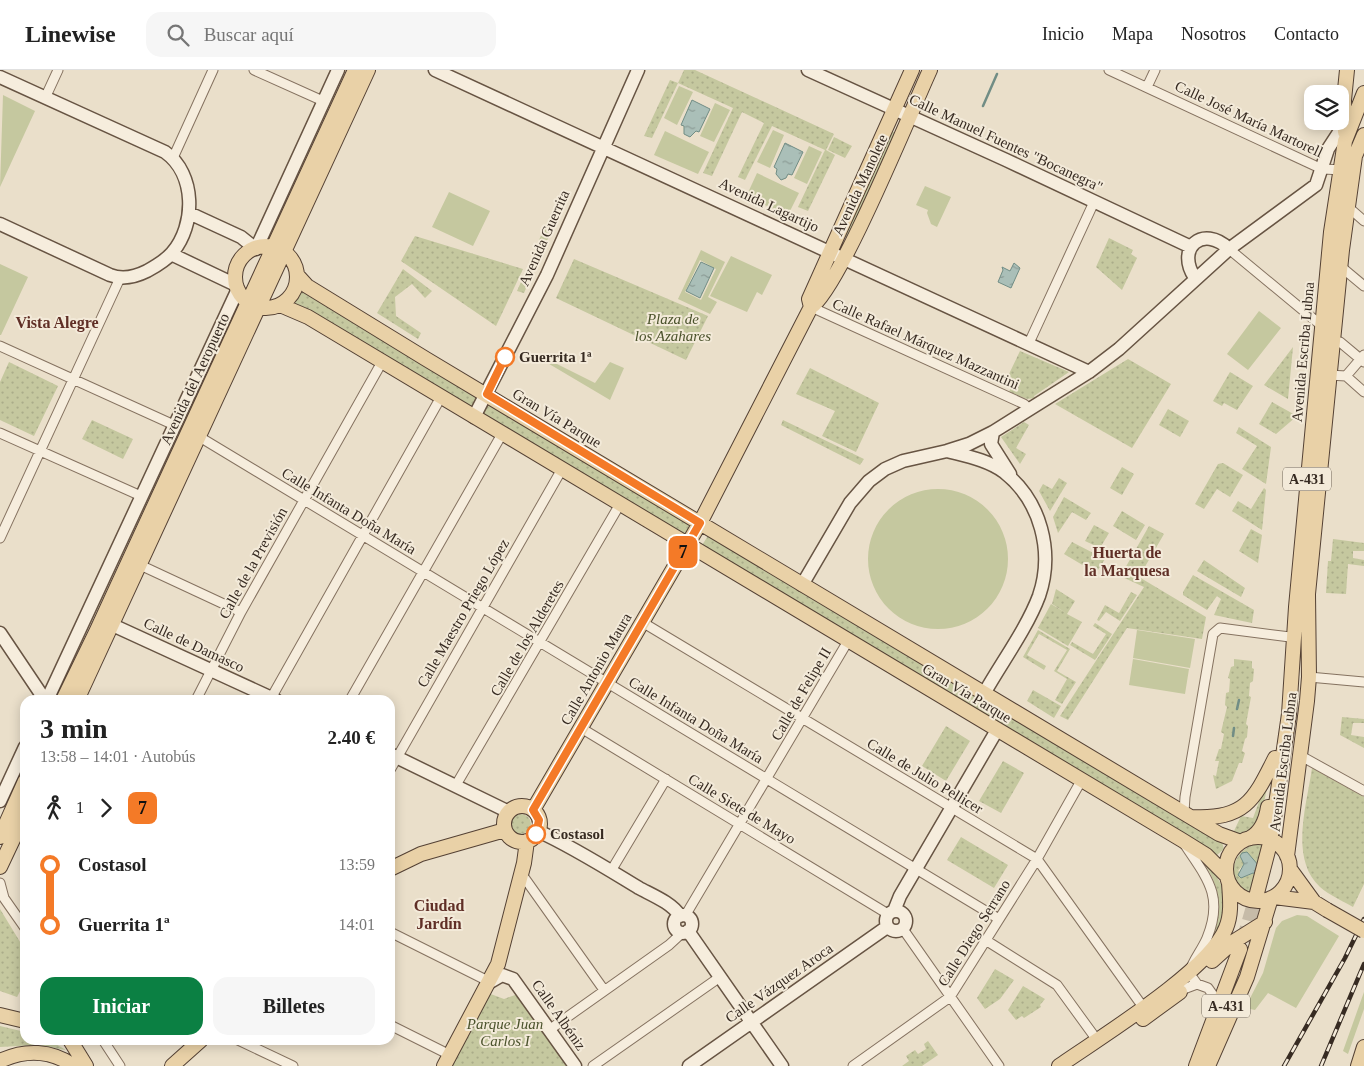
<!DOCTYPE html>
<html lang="es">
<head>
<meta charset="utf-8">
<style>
	body { margin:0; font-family:Georgia,serif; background:#f6f6f6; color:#222; height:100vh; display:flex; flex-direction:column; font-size:19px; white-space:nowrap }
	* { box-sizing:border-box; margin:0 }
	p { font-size:16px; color:#767676 }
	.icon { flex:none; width:28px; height:28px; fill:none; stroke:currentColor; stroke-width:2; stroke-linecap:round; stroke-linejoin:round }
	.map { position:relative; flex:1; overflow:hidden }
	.side { position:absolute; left:20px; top:625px; width:375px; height:350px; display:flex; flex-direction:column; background:#fff; border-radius:15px; box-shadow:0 2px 12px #0003 }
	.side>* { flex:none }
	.badge { padding:0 10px; border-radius:8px; font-size:18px; line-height:32px }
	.fabs { position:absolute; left:1304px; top:15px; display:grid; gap:10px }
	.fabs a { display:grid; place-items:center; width:45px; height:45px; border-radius:10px; background:#fff; box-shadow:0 2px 12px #0003; font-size:25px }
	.map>.badge { position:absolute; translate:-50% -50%; box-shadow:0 0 0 2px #fff }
	.legs { display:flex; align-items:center; gap:8px; height:55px; padding:0 20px; font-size:16px }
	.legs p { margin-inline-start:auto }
	.head { display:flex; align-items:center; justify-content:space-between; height:85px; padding:0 20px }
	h1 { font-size:28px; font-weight:700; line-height:38px }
	.button { display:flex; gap:10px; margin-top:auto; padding:10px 20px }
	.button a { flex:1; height:58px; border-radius:15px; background:#0b8043; color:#fff; font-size:20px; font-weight:700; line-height:58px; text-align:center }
	.button a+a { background:#f6f6f6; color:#222 }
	ul { padding:0 20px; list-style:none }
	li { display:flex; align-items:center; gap:18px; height:60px; font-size:19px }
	li i { display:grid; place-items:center; width:8px; height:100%; margin:0 6px; background:currentColor }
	li i::after { content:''; width:12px; height:12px; margin:-6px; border:4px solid; border-radius:50%; background:#fff }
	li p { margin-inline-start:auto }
	li:first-child i { background:linear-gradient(#0000 50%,currentColor 0) }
	li:last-child i { background:linear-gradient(currentColor 50%,#0000 0) }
	header { display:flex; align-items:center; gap:30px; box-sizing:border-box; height:70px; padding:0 25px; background:#fff; border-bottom:1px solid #e0e0e0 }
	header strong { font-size:24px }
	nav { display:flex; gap:28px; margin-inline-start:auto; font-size:18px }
	.search { width:350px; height:45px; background:#f6f6f6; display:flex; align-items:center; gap:12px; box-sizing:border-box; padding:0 18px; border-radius:15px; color:#767676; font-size:19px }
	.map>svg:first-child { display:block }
	.grass { fill:#c5c89f; fill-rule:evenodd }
	.park { fill:url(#park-dots) }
	.water { fill:url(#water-ripples); stroke:#718d85 }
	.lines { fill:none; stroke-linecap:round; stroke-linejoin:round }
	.stream { stroke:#718d85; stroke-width:2.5 }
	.primary-tunnel { stroke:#c6bba8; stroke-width:14; stroke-dasharray:14 7; stroke-linecap:butt }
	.street-casing { stroke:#857260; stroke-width:11 }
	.secondary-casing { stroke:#675443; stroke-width:15 }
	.primary-casing { stroke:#544134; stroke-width:16 }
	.street { stroke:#f6eddd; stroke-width:9 }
	.secondary { stroke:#f6eddd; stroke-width:12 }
	.primary { stroke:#e9d1a7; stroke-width:14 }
	.rail-casing { stroke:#372b22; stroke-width:4.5 }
	.rail { stroke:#f3ead9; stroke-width:2.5; stroke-dasharray:8; stroke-linecap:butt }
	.primary-bridge-casing { stroke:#544134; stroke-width:16; stroke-linecap:butt }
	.primary-bridge { stroke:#e9d1a7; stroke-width:14 }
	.line-1-casing { stroke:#fff; stroke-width:11 }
	.line-1 { stroke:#f47a27; stroke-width:8 }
	.stop-1-dot { fill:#fff; stroke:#f47a27; stroke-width:2.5 }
	.labels { text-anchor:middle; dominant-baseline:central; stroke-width:4; stroke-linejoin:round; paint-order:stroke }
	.shield { fill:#f3ead9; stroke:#6f6459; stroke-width:1 }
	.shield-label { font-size:14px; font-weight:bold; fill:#372b22 }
	.street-label { font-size:15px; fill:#372b22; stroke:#f3ead9 }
	.park-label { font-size:15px; font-style:italic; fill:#4a522b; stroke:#f3ead9 }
	.stop-label { font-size:15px; font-weight:bold; fill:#372b22; stroke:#f3ead9; text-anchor:start }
	.neighbourhood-label { font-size:16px; font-weight:bold; fill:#602f26; stroke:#f3ead9 }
</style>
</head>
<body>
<header>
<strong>Linewise</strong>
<div class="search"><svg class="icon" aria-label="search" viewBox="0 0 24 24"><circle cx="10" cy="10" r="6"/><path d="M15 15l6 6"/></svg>Buscar aquí</div>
<nav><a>Inicio</a><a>Mapa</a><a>Nosotros</a><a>Contacto</a></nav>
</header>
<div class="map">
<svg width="1364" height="996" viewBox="0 0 1364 996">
	<defs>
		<pattern id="park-dots" width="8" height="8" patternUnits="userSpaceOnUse" patternTransform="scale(1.25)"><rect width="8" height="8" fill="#c5c89f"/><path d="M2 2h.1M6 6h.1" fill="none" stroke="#aaac89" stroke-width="1.8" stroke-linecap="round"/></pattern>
		<pattern id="water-ripples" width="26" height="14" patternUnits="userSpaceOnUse" patternTransform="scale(1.25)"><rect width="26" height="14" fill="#aabfb8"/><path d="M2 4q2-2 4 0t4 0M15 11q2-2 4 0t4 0" fill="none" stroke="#8b9b95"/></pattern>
	</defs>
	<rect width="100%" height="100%" fill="#eadfca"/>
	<!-- grass -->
	<path class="grass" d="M679,16L693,22L677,55L664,48Z
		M3,25L35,41L0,117Z
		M715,33L730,40L714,72L700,66Z
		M773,60L784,65L770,98L757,92Z
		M665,61L709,82L698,104L654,85Z
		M891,61L896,63L848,168L842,166Z
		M809,76L822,82L807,114L794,108Z
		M757,103L799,123L788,145L746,127Z
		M925,116L951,127L937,157L931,154L927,143L928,140L916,135Z
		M449,122L490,141L473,176L432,157Z
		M701,180L725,192L708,227L717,232L710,244L678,229ZM700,190L716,199L701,230L685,222Z
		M731,186L772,205L762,225L757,222L747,242L710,226Z
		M0,194L28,207L1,265H0Z
		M1259,241L1281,258L1248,300L1227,284Z
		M535,283L595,313L610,292L624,298L610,330L534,285Z
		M868 489a70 70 0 1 1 140 0a70 70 0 1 1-140 0Z
		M1137,560L1195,569L1190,598L1133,588Z
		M1133,589L1189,599L1185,624L1129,615Z
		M1297,845L1307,846L1339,866L1296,938L1268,923L1255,940L1245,938L1263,903L1276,858L1282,851Z
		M1364,922V939L1348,984L1343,981Z"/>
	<!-- park -->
	<path class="park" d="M684,0H695L834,64L826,80L835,85L808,141L798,137L825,80L772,56L745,110L738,107L764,53L742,42L712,106L703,103L733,38L678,13L652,68L644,66L670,10L678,13Z
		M834,67L852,76L845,88L828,80Z
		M553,139L560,142L546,173L539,170Z
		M415,166L523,199L496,256L401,191Z
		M1109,168L1133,180L1131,184L1137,188L1122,220L1096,197Z
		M537,176L543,179L524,223L517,221Z
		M574,189L708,246L686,290L556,228Z
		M403,199L432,221L425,228L412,214L395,227L396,246L421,263L418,269L377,243Z
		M301,219L479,328L473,339L293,233Z
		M1293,277L1288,329L1264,315Z
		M1020,281L1069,302L1034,326L1035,328L1027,329L1009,322L1013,313L1009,304Z
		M1128,289L1171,314L1132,378L1055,334Z
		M9,292L58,316L34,366L0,350V312Z
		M810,298L879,333L856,382L822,366L835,341L796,324Z
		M1230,302L1253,316L1237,340L1224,333L1222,336L1213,331Z
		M1272,332L1297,346L1276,364L1259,354Z
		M488,333L690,454L686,464H682L482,343Z
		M1168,339L1189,351L1180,367L1159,355Z
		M92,350L133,369L123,389L82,369Z
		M783,350L864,389L860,395L781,355Z
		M1024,352L1029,355L1016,378L1026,384L1020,394L1001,367Z
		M1239,357L1271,377L1266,414L1242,399L1257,376L1236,363Z
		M1223,393L1243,405L1230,427L1217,419L1204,439L1195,434L1218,394Z
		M1122,397L1134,404L1122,425L1110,418Z
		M1059,408L1067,413L1050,441L1039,421L1043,414L1052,419Z
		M1264,418L1266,420L1262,460L1232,441L1238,431L1251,439Z
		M1064,427L1091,443L1086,450L1072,442L1058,463L1053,447Z
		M1122,441L1145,455L1136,470L1113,456Z
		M1094,455L1109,463L1100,478L1085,471Z
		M1149,456L1164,464L1139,507L1206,547L1202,569L1127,558L1068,650L1060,646L1144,517L1107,500L1110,493L1124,500Z
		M1251,459L1262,465L1258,493L1239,481Z
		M709,464L1222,772L1224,779L1217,785L701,477Z
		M1333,469L1364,473V481H1353V488L1364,490V496L1348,494L1346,524L1326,523L1328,491H1331Z
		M1072,472L1105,489L1096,503L1064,484Z
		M1204,490L1245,518L1241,527L1197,501Z
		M1193,505L1254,540L1252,553L1214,545L1221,529L1217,526L1207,540L1183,525V522Z
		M1056,519L1075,531L1067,544L1082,552L1068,576L1038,558L1051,534L1066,543L1052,534Z
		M1131,522L1137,525L1120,551L1106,542L1099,551L1097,550L1105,535L1119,543Z
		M1095,553L1112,564L1095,590L1070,575L1072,572L1093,584L1106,564L1093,556Z
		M1038,560L1070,579L1057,601L1076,612L1062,634L1055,630L1067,609L1054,601L1067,580L1039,564L1027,585L1046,596L1044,600L1023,587Z
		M1234,589L1252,591V598L1254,599L1253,611L1250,613L1249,626L1251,627L1246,654L1248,656L1247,667L1245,669L1242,681L1245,683L1242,693H1239L1232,711L1216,719L1213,705L1216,706L1219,691H1215L1219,679H1221L1224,664L1221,662L1227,637L1225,635L1226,623L1229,622L1230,609L1228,608L1231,597L1234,596Z
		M1033,620L1061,636L1054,648L1027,631Z
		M1342,647L1364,649V653H1353L1351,665L1364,667V678L1340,665Z
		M946,656L970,671L946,711L922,696Z
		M1003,691L1024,703L1001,743L979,731Z
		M1312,698L1364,727V814L1353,837C1343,831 1329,825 1320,817C1289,789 1307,734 1312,698Z
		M1267,710C1269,713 1266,722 1265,728C1259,763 1250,773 1216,755L1234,761L1241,746L1253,748Z
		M511 754a10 10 0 1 1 20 0a10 10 0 1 1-20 0Z
		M961,767L1008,795L994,818L947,790Z
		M1252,775H1264L1259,796L1243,789L1244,794L1238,801L1247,806L1253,803L1257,804L1252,824C1226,815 1229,785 1252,775Z
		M1198,785C1233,820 1236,841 1204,881C1224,844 1224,818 1198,785Z
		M0,839L25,880V912L17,927L0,921Z
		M995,899L1014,910L1000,929L985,939L977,928Z
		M1023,916L1045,929L1040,935L1041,937L1024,948L1022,946L1016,950L1008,940Z
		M488,923L504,929L518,924L546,962L566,996H449Z
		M0,956L25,962V970H49L66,980L37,975L0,977Z
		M928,971L938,985L922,996H902L909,991L906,986L915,980L918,984L926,979L924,974Z"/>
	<!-- water -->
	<path class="water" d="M692,30L710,39L699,62L696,61L690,67L684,64V56L681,55Z
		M785,73L803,82L792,105L788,104L786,108L781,110L776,104L777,99L774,97Z
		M701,192L714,198L700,228L686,221Z
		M1014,193L1020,198L1011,218L998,212L1003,200L1002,197L1010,201Z
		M1247,782L1259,796L1257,804L1253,803L1241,808L1238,805L1244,794L1240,786L1242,783Z"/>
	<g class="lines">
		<!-- stream -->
		<path class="stream" d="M983,36L997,4
			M1237,639L1239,630
			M1233,666L1234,658"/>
		<!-- primary-tunnel -->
		<path class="primary-tunnel" d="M1275,782L1278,765
			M1243,871L1257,823"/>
		<!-- street casing -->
		<g class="street-casing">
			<path id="street" d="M254,0L323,31
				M1109,0L1322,99L1345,100
				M1147,17L1155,0
				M46,26L58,0
				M173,88L213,0
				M1347,136L1364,151
				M1229,179L1322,256
				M1340,196L1364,216
				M811,237L1024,334L1029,339
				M1029,273L1094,132
				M1330,274L1340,272L1364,292
				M0,276L174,355
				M1329,305L1346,306L1364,322
				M1346,306L1364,285
				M0,363L141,426
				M198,366L999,849
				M0,468L120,208
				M140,495L241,542
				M642,552L1037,789L1143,937
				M1309,607L1364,612
				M196,630L241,542L382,292
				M270,630L441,327
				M350,630L502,364
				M581,658L888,844
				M1301,686L1364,721
				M390,700L562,399
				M456,715L620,434
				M1184,742L1185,727L1213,564L1220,558L1290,567
				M1185,775C1207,808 1224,826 1207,868C1202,880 1193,890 1189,903L1197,914
				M611,801L666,709
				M521,803L604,920
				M0,813L4,828L25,858
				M685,846L848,571
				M903,859L999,996
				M390,862L490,912
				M987,871L1057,915L1097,970
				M1181,920L1197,914L1208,918L1213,925L1212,940
				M390,955L450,985
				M549,960L669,875L682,863
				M103,970L120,996
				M238,970L293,996
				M593,996L720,907
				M853,996L950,927L1037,789L1081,711"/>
		</g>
		<!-- secondary casing -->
		<g class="secondary-casing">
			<path id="secondary" d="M435,0L1089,302
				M808,0L1006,90L1191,177
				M0,7L165,82C196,104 196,155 172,183C166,190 156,196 147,201C135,207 123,210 110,205L0,154
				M189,143L241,167L256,179L338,0
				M171,184L236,215
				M1195,208C1175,178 1203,154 1229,179
				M474,347L547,205L638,0
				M993,362L991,374L1010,404
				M947,381C966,386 988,390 1004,402C1041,431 1054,482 1039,526C1027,558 1002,592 985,622
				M802,515L850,433L869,411L885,399L903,391L947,381L969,374L993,362L1089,302L1119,279L1229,179L1316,115L1328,79L1347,50
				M103,558L112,555L119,558L276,630
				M0,563L45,630
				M47,630L238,219
				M390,684L509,742
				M0,731L25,677
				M538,761C573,777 606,798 639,818C652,825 672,833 680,846
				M886 851a10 10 0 1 1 20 0a10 10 0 1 1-20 0Z
				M894,841L900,826L997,660
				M674 854a9 9 0 1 1 18 0a9 9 0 1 1-18 0Z
				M688,861L782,996
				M490,912L502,905L513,909L575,996
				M689,996L887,857"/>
		</g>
		<!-- primary casing -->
		<g class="primary-casing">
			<path id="primary" d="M1345,62L1344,30L1347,0
				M235 207a31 31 0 1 1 62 0a31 31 0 1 1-62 0Z
				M297,205L307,216L426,289L1219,764L1241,772
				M280,235L308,247L1182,770L1206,785L1226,805
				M811,237L809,229L912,0
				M63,630L97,560L355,0
				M77,630L368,0
				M504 754a18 18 0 1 1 36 0a18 18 0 1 1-36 0Z
				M533,740L700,453L811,237C838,221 912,39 930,0
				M1192,747C1245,750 1254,730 1275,688
				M1272,762L1289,644L1296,537L1331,162L1345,71L1364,23
				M1226 799a32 32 0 1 1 64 0a32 32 0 1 1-64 0Z
				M0,767L25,711
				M1250,768C1261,762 1266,750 1268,737
				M1287,786L1307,631L1309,607L1308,524L1342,180L1355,86L1364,65
				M0,797L25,744
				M390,799L421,784L505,760
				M1290,799L1314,832L1327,840
				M1257,823L1269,777
				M1274,827L1314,832
				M1212,891L1233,872L1265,852
				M0,945L25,951
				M1143,949L1180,922
				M70,970L86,996
				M0,991C25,979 51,980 74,996
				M172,996L201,970
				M444,996L498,894L524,793L527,771
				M1059,996C1099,968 1209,901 1226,858C1232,844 1230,828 1229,813
				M1196,996L1240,879
				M1208,996L1247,907L1271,828
				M1358,996L1364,977"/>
		</g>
		<!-- street -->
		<use href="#street" class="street"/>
		<!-- secondary -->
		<use href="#secondary" class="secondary"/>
		<!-- primary -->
		<use href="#primary" class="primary"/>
		<!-- rail casing -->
		<g class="rail-casing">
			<path id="rail" d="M1284,996L1345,888L1364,849
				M1321,996L1364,894"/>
		</g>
		<!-- rail -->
		<use href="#rail" class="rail"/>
		<!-- primary-bridge casing -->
		<g class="primary-bridge-casing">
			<path id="primary-bridge" d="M1327,840L1364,861"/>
		</g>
		<!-- primary-bridge -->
		<use href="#primary-bridge" class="primary-bridge"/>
	</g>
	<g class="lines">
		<!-- line-1 casing -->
		<g class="line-1-casing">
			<path id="line-1" d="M505,287L487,324L700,453L533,740L539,750L536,764"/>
		</g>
		<!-- line-1 -->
		<use href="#line-1" class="line-1"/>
	</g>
	<!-- markers -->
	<g class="stop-1-dot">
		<circle cx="505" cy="287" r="9"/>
		<circle cx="536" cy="764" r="9"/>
	</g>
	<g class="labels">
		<!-- shield labels -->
		<g class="shield">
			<rect x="1283" y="397.5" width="48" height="23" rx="4"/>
			<rect x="1202" y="924.5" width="48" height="23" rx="4"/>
		</g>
		<g class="shield-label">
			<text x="1307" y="409">A-431</text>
			<text x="1226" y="936">A-431</text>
		</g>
		<!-- street labels -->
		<g class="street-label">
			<text transform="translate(1249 49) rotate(25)">Calle José María Martorell</text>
			<text transform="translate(1006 73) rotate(25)">Calle Manuel Fuentes "Bocanegra"</text>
			<text transform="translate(860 115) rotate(-65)">Avenida Manolete</text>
			<text transform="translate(769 135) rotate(25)">Avenida Lagartijo</text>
			<text transform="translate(544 168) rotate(-66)">Avenida Guerrita</text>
			<text transform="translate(926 274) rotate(24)">Calle Rafael Márquez Mazzantini</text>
			<text transform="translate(1303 282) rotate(-85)">Avenida Escriba Lubna</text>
			<text transform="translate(195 309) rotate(-65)">Avenida del Aeropuerto</text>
			<text transform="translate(557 348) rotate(31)">Gran Vía Parque</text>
			<text transform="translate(349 441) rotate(31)">Calle Infanta Doña María</text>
			<text transform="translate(253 493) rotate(-61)">Calle de la Previsión</text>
			<text transform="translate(463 543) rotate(-60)">Calle Maestro Priego López</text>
			<text transform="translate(527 568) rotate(-60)">Calle de los Alderetes</text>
			<text transform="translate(194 575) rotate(25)">Calle de Damasco</text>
			<text transform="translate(596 599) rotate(-60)">Calle Antonio Maura</text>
			<text transform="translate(967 623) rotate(31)">Gran Vía Parque</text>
			<text transform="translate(801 624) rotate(-60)">Calle de Felipe II</text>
			<text transform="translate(696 650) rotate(31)">Calle Infanta Doña María</text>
			<text transform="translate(1283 692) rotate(-83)">Avenida Escriba Lubna</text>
			<text transform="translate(925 706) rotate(31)">Calle de Julio Pellicer</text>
			<text transform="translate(742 739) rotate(31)">Calle Siete de Mayo</text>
			<text transform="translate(974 863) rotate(-58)">Calle Diego Serrano</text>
			<text transform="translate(779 913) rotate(-35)">Calle Vázquez Aroca</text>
			<text transform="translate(559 945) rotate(55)">Calle Albéniz</text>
		</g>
		<!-- park labels -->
		<g class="park-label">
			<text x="673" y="249">Plaza de<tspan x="673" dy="17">los Azahares</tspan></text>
			<text x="505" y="954">Parque Juan<tspan x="505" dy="17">Carlos I</tspan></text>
		</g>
		<!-- stop labels -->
		<g class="stop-label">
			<text x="519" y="287">Guerrita 1ª</text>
			<text x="550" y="764">Costasol</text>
		</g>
		<!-- neighbourhood labels -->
		<g class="neighbourhood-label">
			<text x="57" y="252">Vista Alegre</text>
			<text x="1127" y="482">Huerta de<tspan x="1127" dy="18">la Marquesa</tspan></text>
			<text x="439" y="835">Ciudad<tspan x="439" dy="18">Jardín</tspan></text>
		</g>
	</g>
</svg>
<div class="fabs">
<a><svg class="icon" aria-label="layers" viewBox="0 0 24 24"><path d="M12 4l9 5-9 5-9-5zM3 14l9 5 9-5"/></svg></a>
</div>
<b class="badge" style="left:683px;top:482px;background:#f47a27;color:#111">7</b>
<section class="side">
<div class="head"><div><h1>3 min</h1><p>13:58 – 14:01 · Autobús</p></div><b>2.40 €</b></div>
<div class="legs"><svg class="icon" aria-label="walk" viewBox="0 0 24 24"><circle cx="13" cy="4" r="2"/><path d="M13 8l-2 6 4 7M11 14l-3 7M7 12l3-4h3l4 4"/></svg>1<svg class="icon" aria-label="forward" viewBox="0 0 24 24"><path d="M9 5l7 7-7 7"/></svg><b class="badge" style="background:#f47a27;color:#111">7</b></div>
<ul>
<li><i style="color:#f47a27"></i><b>Costasol</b><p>13:59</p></li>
<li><i style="color:#f47a27"></i><b>Guerrita 1ª</b><p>14:01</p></li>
</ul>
<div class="button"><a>Iniciar</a><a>Billetes</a></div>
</section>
</div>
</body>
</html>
